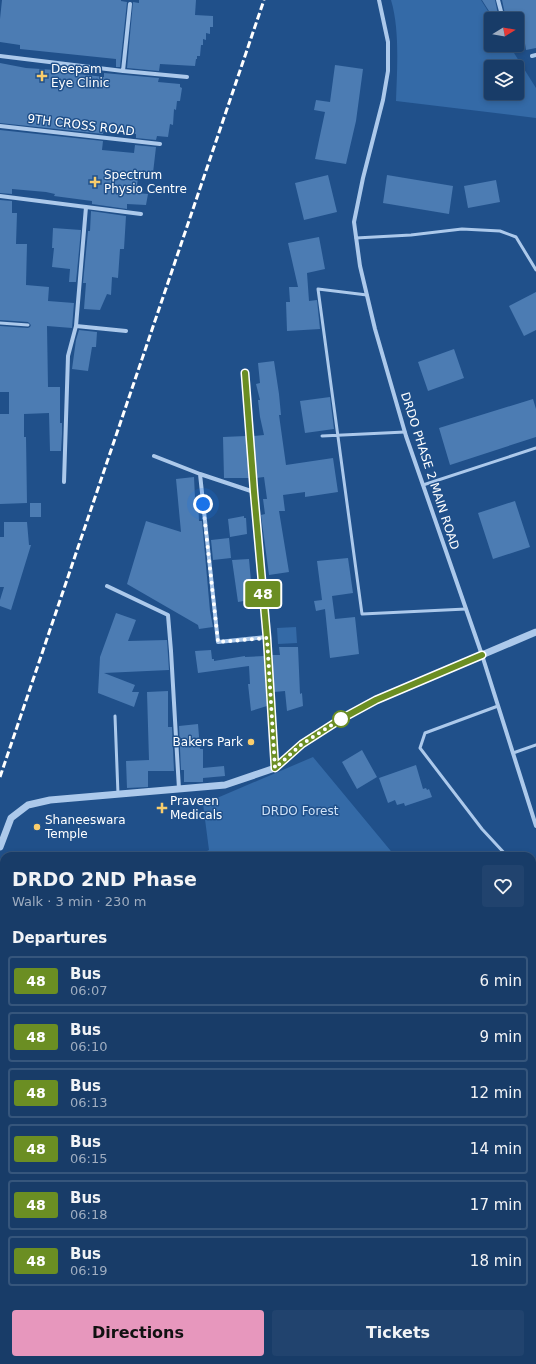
<!DOCTYPE html>
<html lang="en">
<head>
<meta charset="utf-8">
<style>
	body { margin:0; font-family:"DejaVu Sans",sans-serif; background:#21436e; color:#f1f3f6; height:100vh; display:flex; flex-direction:column; font-size:15px; white-space:nowrap }
	* { box-sizing:border-box; margin:0 }
	p { font-size:13px; color:#9fadc0 }
	.icon { flex:none; width:22px; height:22px; fill:none; stroke:currentColor; stroke-width:2; stroke-linecap:round; stroke-linejoin:round }
	.map { position:relative; flex:1; overflow:hidden }
	.drawer { position:absolute; left:0px; top:852px; width:536px; height:512px; display:flex; flex-direction:column; background:#183c68; border-radius:12px 12px 0 0; box-shadow:0 2px 6px #0003,0 0 0 1px #36567c }
	.drawer>* { flex:none }
	.badge { padding:0 8px; border-radius:3px; font-size:14px; line-height:26px }
	.needle { width:26px; rotate:79deg }
	.controls { position:absolute; left:484px; top:12px; display:grid; gap:8px }
	.controls a { display:grid; place-items:center; width:40px; height:40px; border-radius:4px; background:#183c68; box-shadow:0 2px 6px #0003,0 0 0 1px #36567c; font-size:20px }
	.you { position:absolute; width:20px; height:20px; margin:-10px; border:3px solid #fff; border-radius:50%; background:#1a73e8; box-shadow:0 0 0 6px #1a73e833 }
	.map>.badge { position:absolute; translate:-50% -50%; box-shadow:0 0 0 2px #fff }
	h2 { padding:0 12px; font-size:15px; line-height:36px }
	.round { display:grid; place-items:center; flex:none; width:42px; height:42px; border-radius:4px; background:#21436e }
	.head { display:flex; align-items:center; justify-content:space-between; height:68px; padding:0 12px }
	h1 { font-size:19px; font-weight:600; line-height:30px }
	.cta { display:flex; gap:8px; margin-top:auto; padding:8px 12px }
	.cta a { flex:1; height:46px; border-radius:4px; background:#e797bd; color:#111; font-size:16px; font-weight:600; line-height:46px; text-align:center }
	.cta a+a { background:#21436e; color:#f1f3f6 }
	ul { padding:0; list-style:none }
	li { display:flex; align-items:center; gap:12px; height:50px; margin:0 8px 6px; padding:0 4px; border:2px solid #36567c; border-radius:4px }
	li div { flex:1 }
	li b { display:block; font-size:15px }
	li em { font-style:normal }
	li .badge { min-width:44px; font-weight:700; text-align:center }
	.map>svg:first-child { display:block }
	.green { fill:#346aa7; fill-rule:evenodd }
	.building { fill:#4c7cb3 }
	.lines { fill:none; stroke-linecap:round; stroke-linejoin:round }
	.service { stroke:#acc9eb; stroke-width:3 }
	.minor { stroke:#acc9eb; stroke-width:4 }
	.tertiary { stroke:#acc9eb; stroke-width:7 }
	.rail { stroke:#fff; stroke-width:3; stroke-dasharray:7 3; stroke-linecap:butt }
	.line-casing { stroke:#fff; stroke-width:9 }
	.line { stroke:#6b8e23; stroke-width:6 }
	.walk { stroke:#fff; stroke-width:4; stroke-dasharray:0 7.2 }
	.poi-dot { fill:#f9cd6c; stroke:#20508a; stroke-width:1.5 }
	.stop-dot { fill:#fff; stroke:#6b8e23; stroke-width:2 }
	.labels { text-anchor:middle; dominant-baseline:central; stroke-width:3; stroke-linejoin:round; paint-order:stroke }
	.poi-label { font-size:12px; fill:#fff; stroke:#20508a; text-anchor:start }
	.street-label { font-size:12px; fill:#fff; stroke:#20508a }
	.park-label { font-size:12px; fill:#d0e3f8; stroke:#20508a }
</style>
</head>
<body>
<div class="map">
<svg width="536" height="1364" viewBox="0 0 536 1364">
	<rect width="100%" height="100%" fill="#20508a"/>
	<!-- green -->
	<path class="green" d="M391,0H481L493,19H491V45H509L536,88V118L396,101C397,70 400,30 391,0ZM491,67H517V93H491Z
		M296,627L297,643L278,644L277,628Z
		M313,757L395,856H197L209,850L203,804Z
		M4,966V1150L0,1134V968Z
		M4,1319V1360H247L233,1364H0V1321Z"/>
	<!-- building -->
	<path class="building" d="M2,0H121V1L127,2L120,67H116V59L20,49V45L0,42V19Z
		M139,0H196L195,15L213,16V27H210V34L206,33V40L203,39V45H201L200,56H197V59H196L195,66L160,64L159,71L127,68L133,2L139,3Z
		M482,0H495L499,19H494Z
		M502,0H536V48L526,50L522,24L517,25V19H506Z
		M0,63L26,68L70,71V73L104,77V73L159,78L158,82L180,84V87L182,88L180,101H177L176,110L174,109L173,125L170,124L168,137L157,136L156,140L136,138V134L104,128L103,134L0,123Z
		M335,65L363,69L356,121L346,164L315,159L325,112L314,110L316,100L330,102Z
		M0,130L103,141L102,150L134,153L135,145L156,147L153,173L139,171L136,193L148,194L146,205L127,204V209L92,204V201L54,196L55,194L46,192L12,189V194L0,193Z
		M328,175L337,212L304,220L295,183Z
		M387,175L453,186L449,214L383,203Z
		M496,180L500,202L468,208L464,186Z
		M0,200L12,201V213H17L16,244H27L26,285L49,287L48,301L74,303L72,328L47,326L48,387H60V423H62V434L61,451H50L49,413L24,414V437H26L27,503L0,504V414H9V392H0V326L28,328L30,327L31,325L28,322L0,320Z
		M91,211L126,216L124,249H120L118,278L112,277L111,295L107,294L100,310L84,309L86,283H83L88,231H90Z
		M53,228L81,230L76,282H69L70,269L52,267L54,248H52Z
		M319,237L325,269L307,273L309,301L317,300L320,329L287,331L286,302H290L289,287H298L288,243Z
		M536,292V330L524,336L509,306Z
		M79,330L97,332L96,347H92L88,371L72,369L76,340Z
		M454,349L464,378L428,391L418,362Z
		M274,361L279,394L281,415H279L286,465L333,458L338,492L305,497V492L283,495L285,511H279L289,572L269,575L261,515L265,514L263,499H267L264,477L256,478L253,436L264,435L260,417L258,400H260L256,384L260,383L258,363Z
		M330,397L334,429L305,433L300,401Z
		M533,399L536,409V437L450,465L439,428Z
		M246,436L249,478H224L223,437Z
		M194,477L195,498H198L199,521H202L210,611L213,627L199,629L198,625L127,584L146,521L181,532L176,479Z
		M515,501L530,547L493,559L478,513Z
		M30,503H41V517H30Z
		M244,516V518H246L247,534L230,537L228,519Z
		M4,522H27L29,545H31L11,610L0,606V600L4,587H0V537H4Z
		M229,538L231,558L213,560L211,540Z
		M348,558L353,593L332,596L335,619L355,617L359,654L330,658L325,609L316,611L314,601L322,600L317,561Z
		M249,559L251,581L255,599L238,602L232,560Z
		M116,613L136,620L128,641L167,640L169,670L104,673L135,685L132,692H139L134,707L98,693L100,657Z
		M279,647H298L300,694L302,693L303,706L287,711L285,691L274,692L272,655H280Z
		M211,650L212,659H214V661L245,656V657L265,656L267,706L251,711L248,684H250L249,666L198,673L195,651Z
		M168,691V727H172L174,771H148V787L127,788L126,761L149,760L147,692Z
		M198,724L200,749H203V768L224,766L225,776L203,778V782H184V770H181L179,726Z
		M362,750L377,777L357,789L342,762Z
		M416,765L423,789L426,788L427,790L429,789L432,797L405,806L404,803L397,805L395,800L388,803L379,778Z"/>
	<g class="lines">
		<!-- service -->
		<path class="service" d="M356,238L411,235L462,229L500,231L516,237L536,270
			M367,295L318,289L362,614L466,609
			M0,323L28,325
			M322,436L405,432
			M423,485L536,448
			M498,706L425,733L420,748L482,829L507,856
			M115,716L118,794
			M513,753L536,745
			M532,883L536,882
			M532,1022L536,1020
			M532,1148L536,1160
			M532,1266L536,1265
			M408,1360L410,1364
			M464,1360L465,1364"/>
		<!-- minor -->
		<path class="minor" d="M379,0L388,42V71L383,100L363,178L354,222L360,266L375,329L406,436L482,655L536,826
			M498,0L503,19
			M0,56L123,71L187,77
			M532,56L536,55
			M123,71L130,4
			M0,126L160,144
			M0,196L141,214
			M76,326L126,331
			M245,373L254,492L267,637L275,768
			M154,456L200,474L254,492
			M200,474L218,642L267,637
			M64,482L68,356L76,326L86,207
			M107,586L168,615L171,651L179,789
			M494,1360L495,1364"/>
		<!-- tertiary -->
		<path class="tertiary" d="M0,847L11,818L28,805L50,800L225,785L275,768L302,744L341,719L376,700L536,632"/>
		<!-- rail -->
		<path class="rail" d="M0,777L264,0"/>
	</g>
	<g class="lines">
		<!-- line casing -->
		<g class="line-casing">
			<path id="line" d="M245,373L254,492L267,638L275,768L302,744L341,719L376,700L482,655"/>
		</g>
		<!-- line -->
		<use href="#line" class="line"/>
		<!-- walk -->
		<path class="walk" d="M203,504L218,642L267,638L275,768L302,744L341,719"/>
	</g>
	<!-- markers -->
	<g class="poi-dot">
		<path d="M40 70h4v4h4v4h-4v4h-4v-4h-4v-4h4z"/>
		<path d="M93 176h4v4h4v4h-4v4h-4v-4h-4v-4h4z"/>
		<circle cx="251" cy="742" r="4"/>
		<path d="M160 802h4v4h4v4h-4v4h-4v-4h-4v-4h4z"/>
		<circle cx="37" cy="827" r="4"/>
	</g>
	<circle class="stop-dot" cx="341" cy="719" r="8"/>
	<g class="labels">
		<!-- poi labels -->
		<g class="poi-label">
			<text x="51" y="69">Deepam<tspan x="51" dy="14">Eye Clinic</tspan></text>
			<text x="104" y="175">Spectrum<tspan x="104" dy="14">Physio Centre</tspan></text>
			<text x="243" y="742" text-anchor="end">Bakers Park</text>
			<text x="170" y="801">Praveen<tspan x="170" dy="14">Medicals</tspan></text>
			<text x="45" y="820">Shaneeswara<tspan x="45" dy="14">Temple</tspan></text>
		</g>
		<!-- street labels -->
		<g class="street-label">
			<text transform="translate(81 125) rotate(7)">9TH CROSS ROAD</text>
			<text transform="translate(430 471) rotate(72)">DRDO PHASE 2 MAIN ROAD</text>
		</g>
		<!-- park labels -->
		<g class="park-label">
			<text x="300" y="811">DRDO Forest</text>
		</g>
	</g>
</svg>
<div class="controls">
<a><svg class="needle" viewBox="-14 -14 28 28"><path d="M0-13l5 13h-10z" fill="#e53935"/><path d="M0 13l5-13h-10z" fill="#9fadc0"/></svg></a>
<a><svg class="icon" aria-label="layers" viewBox="0 0 24 24"><path d="M12 4l9 5-9 5-9-5zM3 14l9 5 9-5"/></svg></a>
</div>
<div class="you" style="left:203px;top:504px"></div>
<b class="badge" style="left:263px;top:594px;background:#6b8e23;color:#fff">48</b>
<section class="drawer">
<div class="head"><div><h1>DRDO 2ND Phase</h1><p>Walk · 3 min · 230 m</p></div><a class="round"><svg class="icon" aria-label="heart" viewBox="0 0 24 24"><path d="M12 20l-8-8c-3-5 5-10 8-4 3-6 11-1 8 4z"/></svg></a></div>
<h2>Departures</h2>
<ul>
<li><span class="badge" style="background:#6b8e23;color:#fff">48</span><div><b>Bus</b><p>06:07</p></div><em>6 min</em></li>
<li><span class="badge" style="background:#6b8e23;color:#fff">48</span><div><b>Bus</b><p>06:10</p></div><em>9 min</em></li>
<li><span class="badge" style="background:#6b8e23;color:#fff">48</span><div><b>Bus</b><p>06:13</p></div><em>12 min</em></li>
<li><span class="badge" style="background:#6b8e23;color:#fff">48</span><div><b>Bus</b><p>06:15</p></div><em>14 min</em></li>
<li><span class="badge" style="background:#6b8e23;color:#fff">48</span><div><b>Bus</b><p>06:18</p></div><em>17 min</em></li>
<li><span class="badge" style="background:#6b8e23;color:#fff">48</span><div><b>Bus</b><p>06:19</p></div><em>18 min</em></li>
</ul>
<div class="cta"><a>Directions</a><a>Tickets</a></div>
</section>
</div>
</body>
</html>
